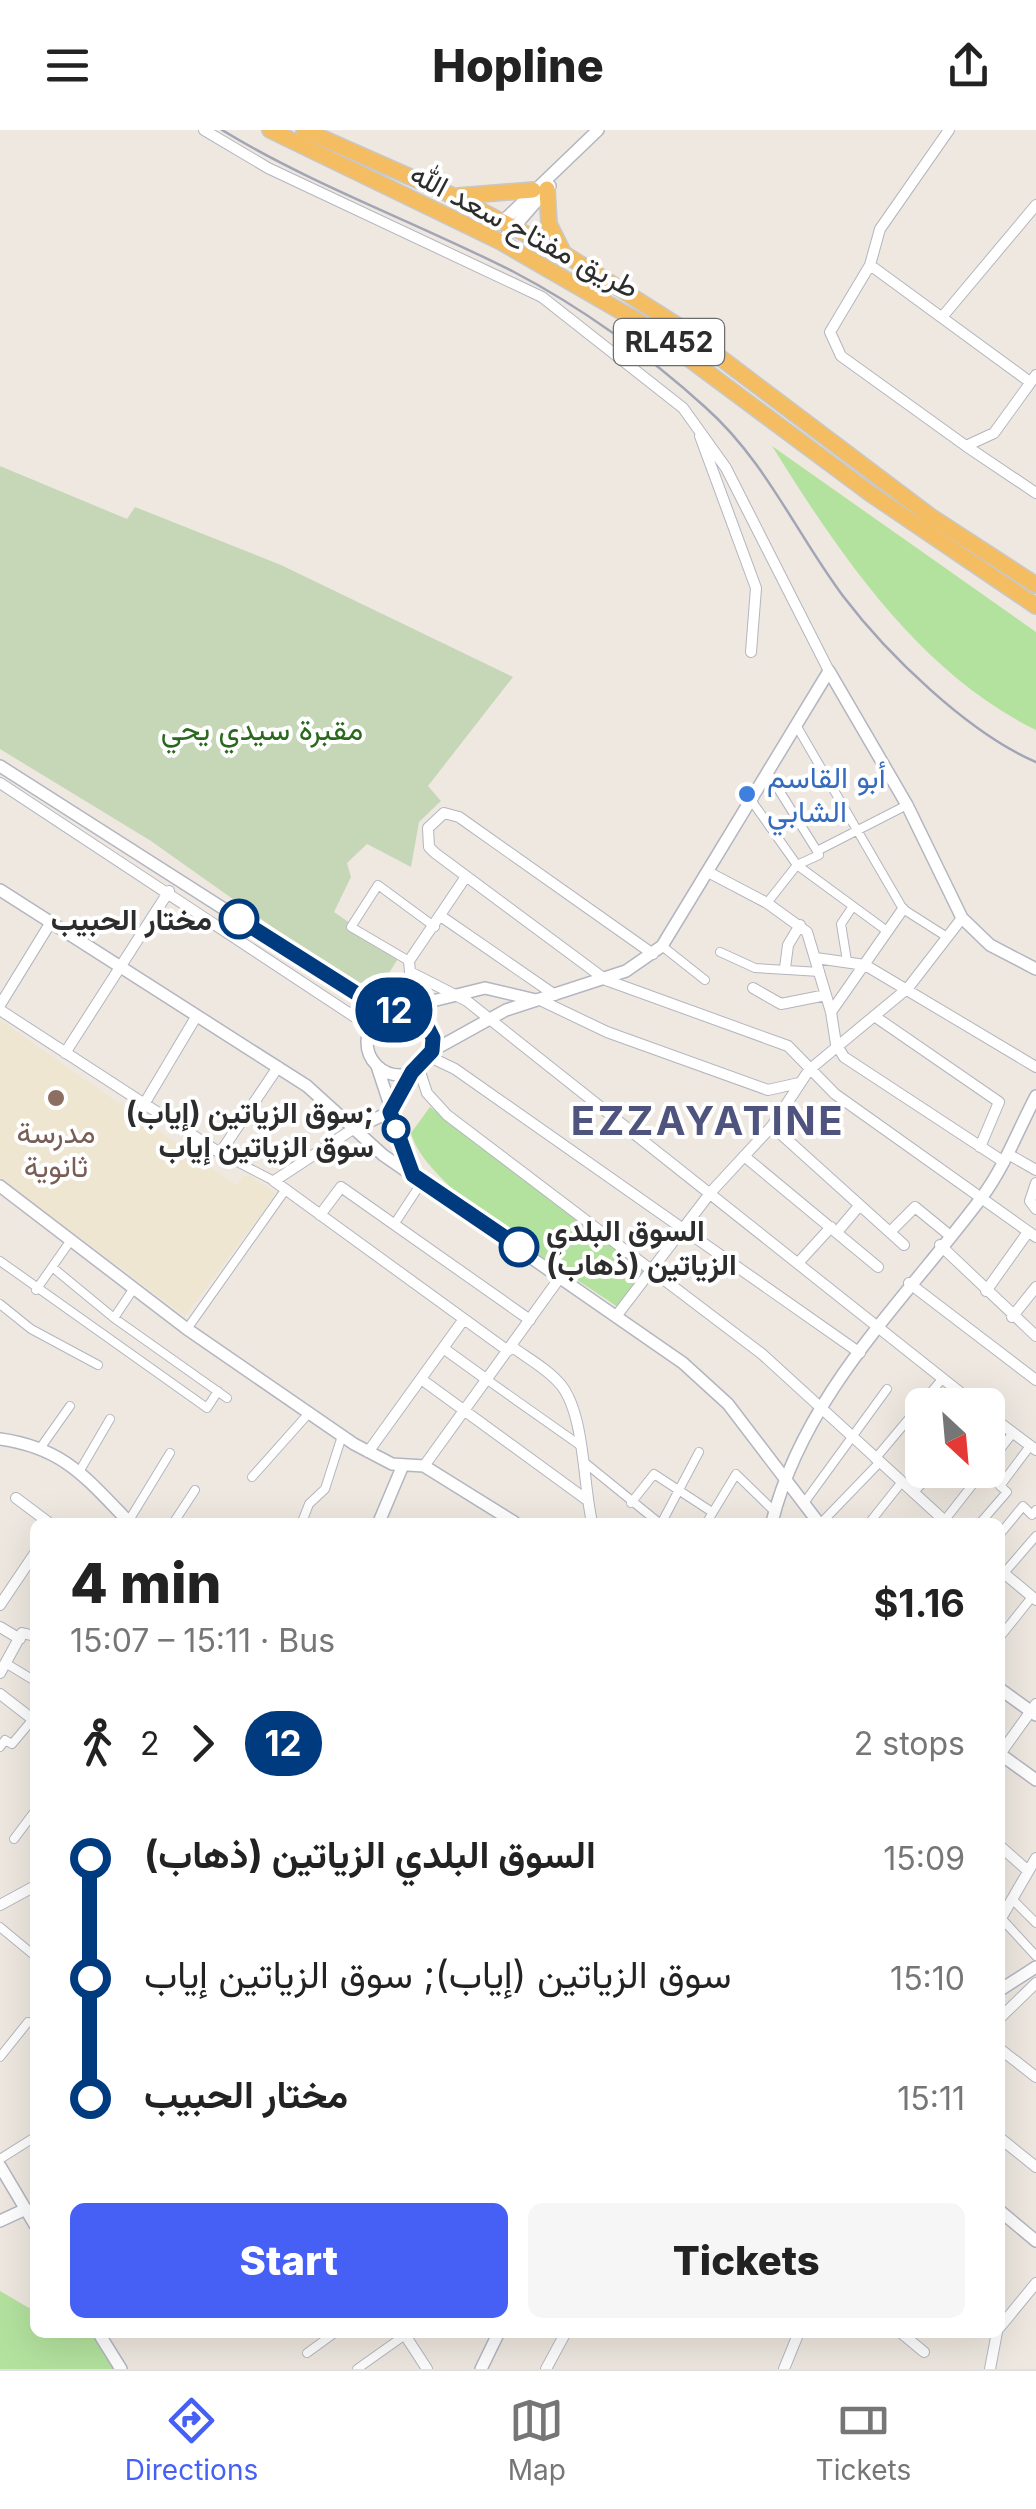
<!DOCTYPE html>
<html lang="en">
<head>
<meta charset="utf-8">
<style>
	body { margin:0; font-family:Inter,Vazirmatn,sans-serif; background:#f6f6f6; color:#222; height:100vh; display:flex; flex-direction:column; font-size:38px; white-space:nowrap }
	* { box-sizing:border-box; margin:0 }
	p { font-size:32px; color:#767676 }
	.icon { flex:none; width:55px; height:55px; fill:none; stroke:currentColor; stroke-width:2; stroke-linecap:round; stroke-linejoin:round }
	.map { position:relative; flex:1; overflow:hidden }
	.sheet { position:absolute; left:30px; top:1388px; width:975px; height:820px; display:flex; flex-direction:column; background:#fff; border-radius:15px; box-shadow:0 10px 40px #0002 }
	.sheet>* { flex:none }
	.badge { padding:0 20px; border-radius:32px; font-size:35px; line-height:65px }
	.needle { width:65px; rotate:154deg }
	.fabs { position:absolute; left:905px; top:1258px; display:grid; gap:20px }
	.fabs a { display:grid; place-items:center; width:100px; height:100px; border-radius:15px; background:#fff; box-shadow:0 10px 40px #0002; font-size:50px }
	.map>.badge { position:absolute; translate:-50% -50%; box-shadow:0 0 0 5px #fff }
	.legs { display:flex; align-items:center; gap:15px; height:110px; padding:0 40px; font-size:32px }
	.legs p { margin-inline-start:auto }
	.overview { display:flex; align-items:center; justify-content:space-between; height:170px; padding:0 40px }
	h1 { font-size:55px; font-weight:800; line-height:75px }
	.cta { display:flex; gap:20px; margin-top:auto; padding:20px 40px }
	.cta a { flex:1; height:115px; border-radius:15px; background:#4660f5; color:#fff; font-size:40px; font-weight:800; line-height:115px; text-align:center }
	.cta a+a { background:#f6f6f6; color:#222 }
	ul { padding:0 40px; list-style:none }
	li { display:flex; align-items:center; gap:35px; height:120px; font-size:38px }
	li i { display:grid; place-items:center; width:15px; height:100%; margin:0 12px; background:currentColor }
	li i::after { content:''; width:25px; height:25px; margin:-12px; border:8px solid; border-radius:50%; background:#fff }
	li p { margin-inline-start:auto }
	li:first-child i { background:linear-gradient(#0000 50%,currentColor 0) }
	li:last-child i { background:linear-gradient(currentColor 50%,#0000 0) }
	header { display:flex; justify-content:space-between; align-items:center; height:130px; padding:0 40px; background:#fff; font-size:45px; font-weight:800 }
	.tabs { display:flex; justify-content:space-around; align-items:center; height:140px; border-top:2px solid #e0e0e0; background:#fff; font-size:28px; color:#767676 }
	.tabs a { display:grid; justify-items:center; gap:5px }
	.tabs .current { color:#4660f5 }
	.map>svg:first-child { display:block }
	.education { fill:#eee6d0 }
	.green { fill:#b3e29e }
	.cemetery { fill:#c6d7b8 }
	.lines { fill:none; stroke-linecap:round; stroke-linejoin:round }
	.pedestrian-casing { stroke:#b3b5c0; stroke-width:10 }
	.minor-casing { stroke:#b3b5c0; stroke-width:12 }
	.tertiary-casing { stroke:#b3b5c0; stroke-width:14 }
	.trunk-casing { stroke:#c8c8c8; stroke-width:18 }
	.pedestrian { stroke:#fff; stroke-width:8 }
	.minor { stroke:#fff; stroke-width:10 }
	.tertiary { stroke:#fff; stroke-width:11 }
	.trunk { stroke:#f4bd62; stroke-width:15 }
	.tram { stroke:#a2a5b6; stroke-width:2.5 }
	.line-1-casing { stroke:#fff; stroke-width:22 }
	.line-1 { stroke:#003b80; stroke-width:15 }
	.shop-dot { fill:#3f7fe0; stroke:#fff; stroke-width:4 }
	.stop-1-dot { fill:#fff; stroke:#003b80; stroke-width:5 }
	.education-dot { fill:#8d6e63; stroke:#fff; stroke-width:4 }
	.labels { text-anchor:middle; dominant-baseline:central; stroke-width:8; stroke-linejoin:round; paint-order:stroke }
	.shield { fill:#fff; stroke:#6c6c6c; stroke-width:2.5 }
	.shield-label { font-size:28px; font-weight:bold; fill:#2d2d2d }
	.street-label { font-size:30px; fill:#2d2d2d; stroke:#fff }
	.park-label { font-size:30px; fill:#2a691d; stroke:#fff }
	.shop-label { font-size:30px; fill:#366cbe; stroke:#fff; text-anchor:start }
	.stop-label { font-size:30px; font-weight:bold; fill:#2d2d2d; stroke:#fff; text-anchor:end }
	.education-label { font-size:30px; fill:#785e54; stroke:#fff }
	.district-label { font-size:40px; font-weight:bold; letter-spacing:2.5px; fill:#4e547d; stroke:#fff }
</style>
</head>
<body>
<header><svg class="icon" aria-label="menu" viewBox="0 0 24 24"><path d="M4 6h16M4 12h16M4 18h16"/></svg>Hopline<svg class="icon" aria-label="share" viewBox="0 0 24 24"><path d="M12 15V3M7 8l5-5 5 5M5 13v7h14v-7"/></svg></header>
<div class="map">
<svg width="1036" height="2239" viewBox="0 0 1036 2239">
	<rect width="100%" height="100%" fill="#eee8e0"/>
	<!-- education -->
	<path class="education" d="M0,890L236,1055L244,1046H251L276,1064L185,1186L0,1048Z"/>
	<!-- green -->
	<path class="green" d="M772,316L1036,502V600C918,542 839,423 772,316Z
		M430,977L648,1141L619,1178C568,1142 425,1059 411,1003Z
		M0,2161L29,2178L35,2175V2202L94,2203L117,2239H0Z"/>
	<!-- cemetery -->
	<path class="cemetery" d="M0,336L127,389L135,377L281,435L513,547L428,656L441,671L419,692L411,737L367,714L347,733L351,747L334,782L399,827L376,864L323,833L151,711L0,619Z"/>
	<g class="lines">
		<!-- pedestrian casing -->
		<g class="pedestrian-casing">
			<path id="pedestrian" d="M796,595L903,779L947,807
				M767,641L817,721
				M751,670L797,735L887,801
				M767,773L797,735L819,725L817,721L907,675
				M662,816L705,850
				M720,822L755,838L820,842
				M409,831L351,797L378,755L435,797
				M847,831L841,794L853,776
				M220,1023L274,1051
				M395,1093L422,1052
				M0,1131L207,1278L218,1261
				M52,1137L114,1188L227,1268
				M36,1160L71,1110
				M0,1174L31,1199L98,1235
				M114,1188L134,1158
				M187,1199L286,1059
				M486,1249L581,1316
				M41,1317L70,1276
				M875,1329L943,1248
				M584,1332L658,1392
				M988,1335L1012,1304
				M79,1342L110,1289
				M252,1347L309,1283
				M913,1363L935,1340
				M631,1373L654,1344L712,1382
				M804,1373L887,1259
				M944,1391L984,1340
				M128,1392L170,1323
				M174,1392L195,1360
				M302,1392L309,1374L325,1359L342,1306
				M662,1392L699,1322
				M707,1392L736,1344L775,1382
				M822,1392L879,1333
				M870,1392L901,1353
				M981,1392L1007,1362L1000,1356L1030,1316
				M1000,1404L1023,1376L1032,1385L1036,1380
				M1004,1443L1036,1406
				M1000,1507L1032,1467
				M7,1534L35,1551
				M0,1617L5,1610L12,1614L33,1589
				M14,1709L35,1681
				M1012,1769L1036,1793
				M1001,1788L1036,1826
				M0,1797L35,1826
				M0,1927L28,1892
				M35,1956V1958
				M0,2029L35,2007
				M307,2223L336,2202
				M357,2239L405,2205"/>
		</g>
		<!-- minor casing -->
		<g class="minor-casing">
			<path id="minor" d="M204,0L268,38L542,167L683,278L726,338L829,541
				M949,0L880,99L870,135L830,202L841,226L966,316L994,303L1036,245
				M870,135L1030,252
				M943,186L1036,75
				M700,306L756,458L751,522
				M966,316L1036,363
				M0,653L370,897
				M708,742L767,773L807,802L831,882L836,914L844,927L1004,1032
				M465,748L409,831L410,842L467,871L976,1275
				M442,787L555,865
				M653,824L459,687L444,683L428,698L429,717L435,723L606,850L788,916L835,964L1036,1107
				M816,828L865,835L1036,937
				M785,838L788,815L800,795
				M753,858L781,874L826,865
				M538,869L607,902L768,960L799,953
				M0,875L51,792
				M0,880L220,1023L278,937
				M831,882L903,779
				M877,888L999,972L980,1017
				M65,923L169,761
				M430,927L455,939L860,1223
				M419,939L427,963L447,985L762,1224L946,1392
				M143,976L196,887
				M772,996L904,1115
				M353,999L274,1051L508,1221
				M1008,1024L1036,1040
				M744,1026L878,1137
				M1036,1053L1030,1071L1036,1079
				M320,1085L341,1057L530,1190
				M837,1102L859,1076
				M890,1102L915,1077L948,1104
				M940,1115L1036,1206
				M799,1132L831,1097
				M909,1153L1036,1250
				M986,1161L1028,1102
				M617,1185L711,1062L772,996L809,940L908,858L962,788
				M1012,1187L1036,1157
				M511,1216C527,1228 548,1239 561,1255C585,1285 583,1355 592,1392
				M443,1218L486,1249
				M421,1249L587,1370
				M988,1284L1036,1320
				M368,1322L464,1189
				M424,1336L561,1146
				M16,1368L48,1392
				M1000,1440L1036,1470
				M0,1475L35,1423
				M0,1497L20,1509
				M0,1543L22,1503L35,1506
				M0,1564L35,1591
				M1000,1624L1036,1574
				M1000,1716L1027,1740
				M0,1775L35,1756
				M1000,1790L1036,1728
				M1000,1888L1036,1853
				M1000,1919L1036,1947
				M1000,2008L1036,2037
				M1000,2197L1036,2153
				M403,2202L427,2239
				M900,2202L924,2222
				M546,2239L566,2202
				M784,2239L799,2202
				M990,2239L997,2202"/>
		</g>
		<!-- tertiary casing -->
		<g class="tertiary-casing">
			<path id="tertiary" d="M500,94L598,0
				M501,112L550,56
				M0,636L362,867L390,880
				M0,760L307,956L383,1025L683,1233L728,1274L818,1392
				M404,878L485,858L536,870
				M367 912a33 33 0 1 1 66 0a33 33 0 1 1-66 0Z
				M432,921L506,880L626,841L662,816L829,541L907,675L962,788L990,815L1036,839
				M377,936L413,1045
				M353,999L390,982L413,943
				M0,1056L187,1199L354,1314L392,1334L424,1336L514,1392
				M0,1309C64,1318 86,1348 129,1392
				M379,1392L403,1335
				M772,1392C804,1264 905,1170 982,1067C1005,1036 1018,1000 1036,966
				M1000,1559L1036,1585
				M1000,1624L1036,1650
				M1000,1860L1036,1837
				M0,2036L35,2095
				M1000,2081L1036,2111
				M0,2091L26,2079
				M98,2202L121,2239
				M481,2239L499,2202"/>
		</g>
		<!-- trunk casing -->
		<g class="trunk-casing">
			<path id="trunk" d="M270,0L501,112L641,193L871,364L1036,476
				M304,0L451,65L566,125L677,195L930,386L1036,455
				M547,59L549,94L563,122
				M458,66L533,60"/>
		</g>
		<!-- pedestrian -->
		<use href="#pedestrian" class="pedestrian"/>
		<!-- minor -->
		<use href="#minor" class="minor"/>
		<!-- tertiary -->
		<use href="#tertiary" class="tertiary"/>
		<!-- trunk -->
		<use href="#trunk" class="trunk"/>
		<!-- tram -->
		<path class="tram" d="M222,0C314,56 418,93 514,142C581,177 649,226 705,277C765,330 796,403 843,466C887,524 968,603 1036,632"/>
	</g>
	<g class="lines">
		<!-- line-1 casing -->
		<g class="line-1-casing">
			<path id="line-1" d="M239,789L362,867L390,880H408L424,890L433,908L432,921L412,942L390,982L413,1045L519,1117"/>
		</g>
		<!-- line-1 -->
		<use href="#line-1" class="line-1"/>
	</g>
	<!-- markers -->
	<circle class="shop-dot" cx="747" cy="664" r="10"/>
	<g class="stop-1-dot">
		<circle cx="239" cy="789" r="18"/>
		<circle cx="396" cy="999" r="12"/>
		<circle cx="519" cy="1117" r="18"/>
	</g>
	<circle class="education-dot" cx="56" cy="968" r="10"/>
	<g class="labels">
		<!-- shield labels -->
		<rect class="shield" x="614" y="189" width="110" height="46" rx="8"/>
		<g class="shield-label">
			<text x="669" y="212">RL452</text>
		</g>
		<!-- street labels -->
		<g class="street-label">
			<text transform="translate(525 100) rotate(28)">طريق مفتاح سعد الله</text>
		</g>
		<!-- park labels -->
		<g class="park-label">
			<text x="262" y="599">مقبرة سيدي يحي</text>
		</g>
		<!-- shop labels -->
		<g class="shop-label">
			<text x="767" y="647">أبو القاسم<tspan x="767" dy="34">الشابي</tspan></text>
		</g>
		<!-- stop labels -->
		<g class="stop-label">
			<text x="212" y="789">مختار الحبيب</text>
			<text x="374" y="982">سوق الزياتين (إياب);<tspan x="374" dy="34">سوق الزياتين إياب</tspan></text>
			<text x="546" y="1100" text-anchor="start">السوق البلدي<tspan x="546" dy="34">الزياتين (ذهاب)</tspan></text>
		</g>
		<!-- education labels -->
		<g class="education-label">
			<text x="56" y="1002">مدرسة<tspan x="56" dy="34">ثانوية</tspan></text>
		</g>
		<!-- district labels -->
		<g class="district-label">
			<text x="708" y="990">EZZAYATINE</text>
		</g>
	</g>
</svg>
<div class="fabs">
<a><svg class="needle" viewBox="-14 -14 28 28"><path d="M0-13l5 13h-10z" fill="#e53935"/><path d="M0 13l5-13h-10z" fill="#767676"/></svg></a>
</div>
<b class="badge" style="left:394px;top:880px;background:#003b80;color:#fff">12</b>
<section class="sheet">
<div class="overview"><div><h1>4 min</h1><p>15:07 – 15:11 · Bus</p></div><b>$1.16</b></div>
<div class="legs"><svg class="icon" aria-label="walk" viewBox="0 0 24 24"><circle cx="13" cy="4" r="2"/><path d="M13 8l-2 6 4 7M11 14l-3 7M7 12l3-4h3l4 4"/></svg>2<svg class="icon" aria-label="forward" viewBox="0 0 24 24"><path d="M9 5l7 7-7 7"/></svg><b class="badge" style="background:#003b80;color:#fff">12</b><p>2 stops</p></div>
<ul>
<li><i style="color:#003b80"></i><b>السوق البلدي الزياتين (ذهاب)</b><p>15:09</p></li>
<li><i style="color:#003b80"></i><span>سوق الزياتين (إياب); سوق الزياتين إياب</span><p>15:10</p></li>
<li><i style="color:#003b80"></i><b>مختار الحبيب</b><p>15:11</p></li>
</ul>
<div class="cta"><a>Start</a><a>Tickets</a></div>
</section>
</div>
<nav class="tabs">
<a class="current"><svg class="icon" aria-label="directions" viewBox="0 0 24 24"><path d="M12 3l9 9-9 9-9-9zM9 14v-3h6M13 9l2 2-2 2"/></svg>Directions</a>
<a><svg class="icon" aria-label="map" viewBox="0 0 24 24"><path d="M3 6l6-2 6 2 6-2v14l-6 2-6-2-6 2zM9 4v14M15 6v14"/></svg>Map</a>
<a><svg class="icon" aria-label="tickets" viewBox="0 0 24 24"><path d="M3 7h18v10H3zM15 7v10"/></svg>Tickets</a>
</nav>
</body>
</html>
